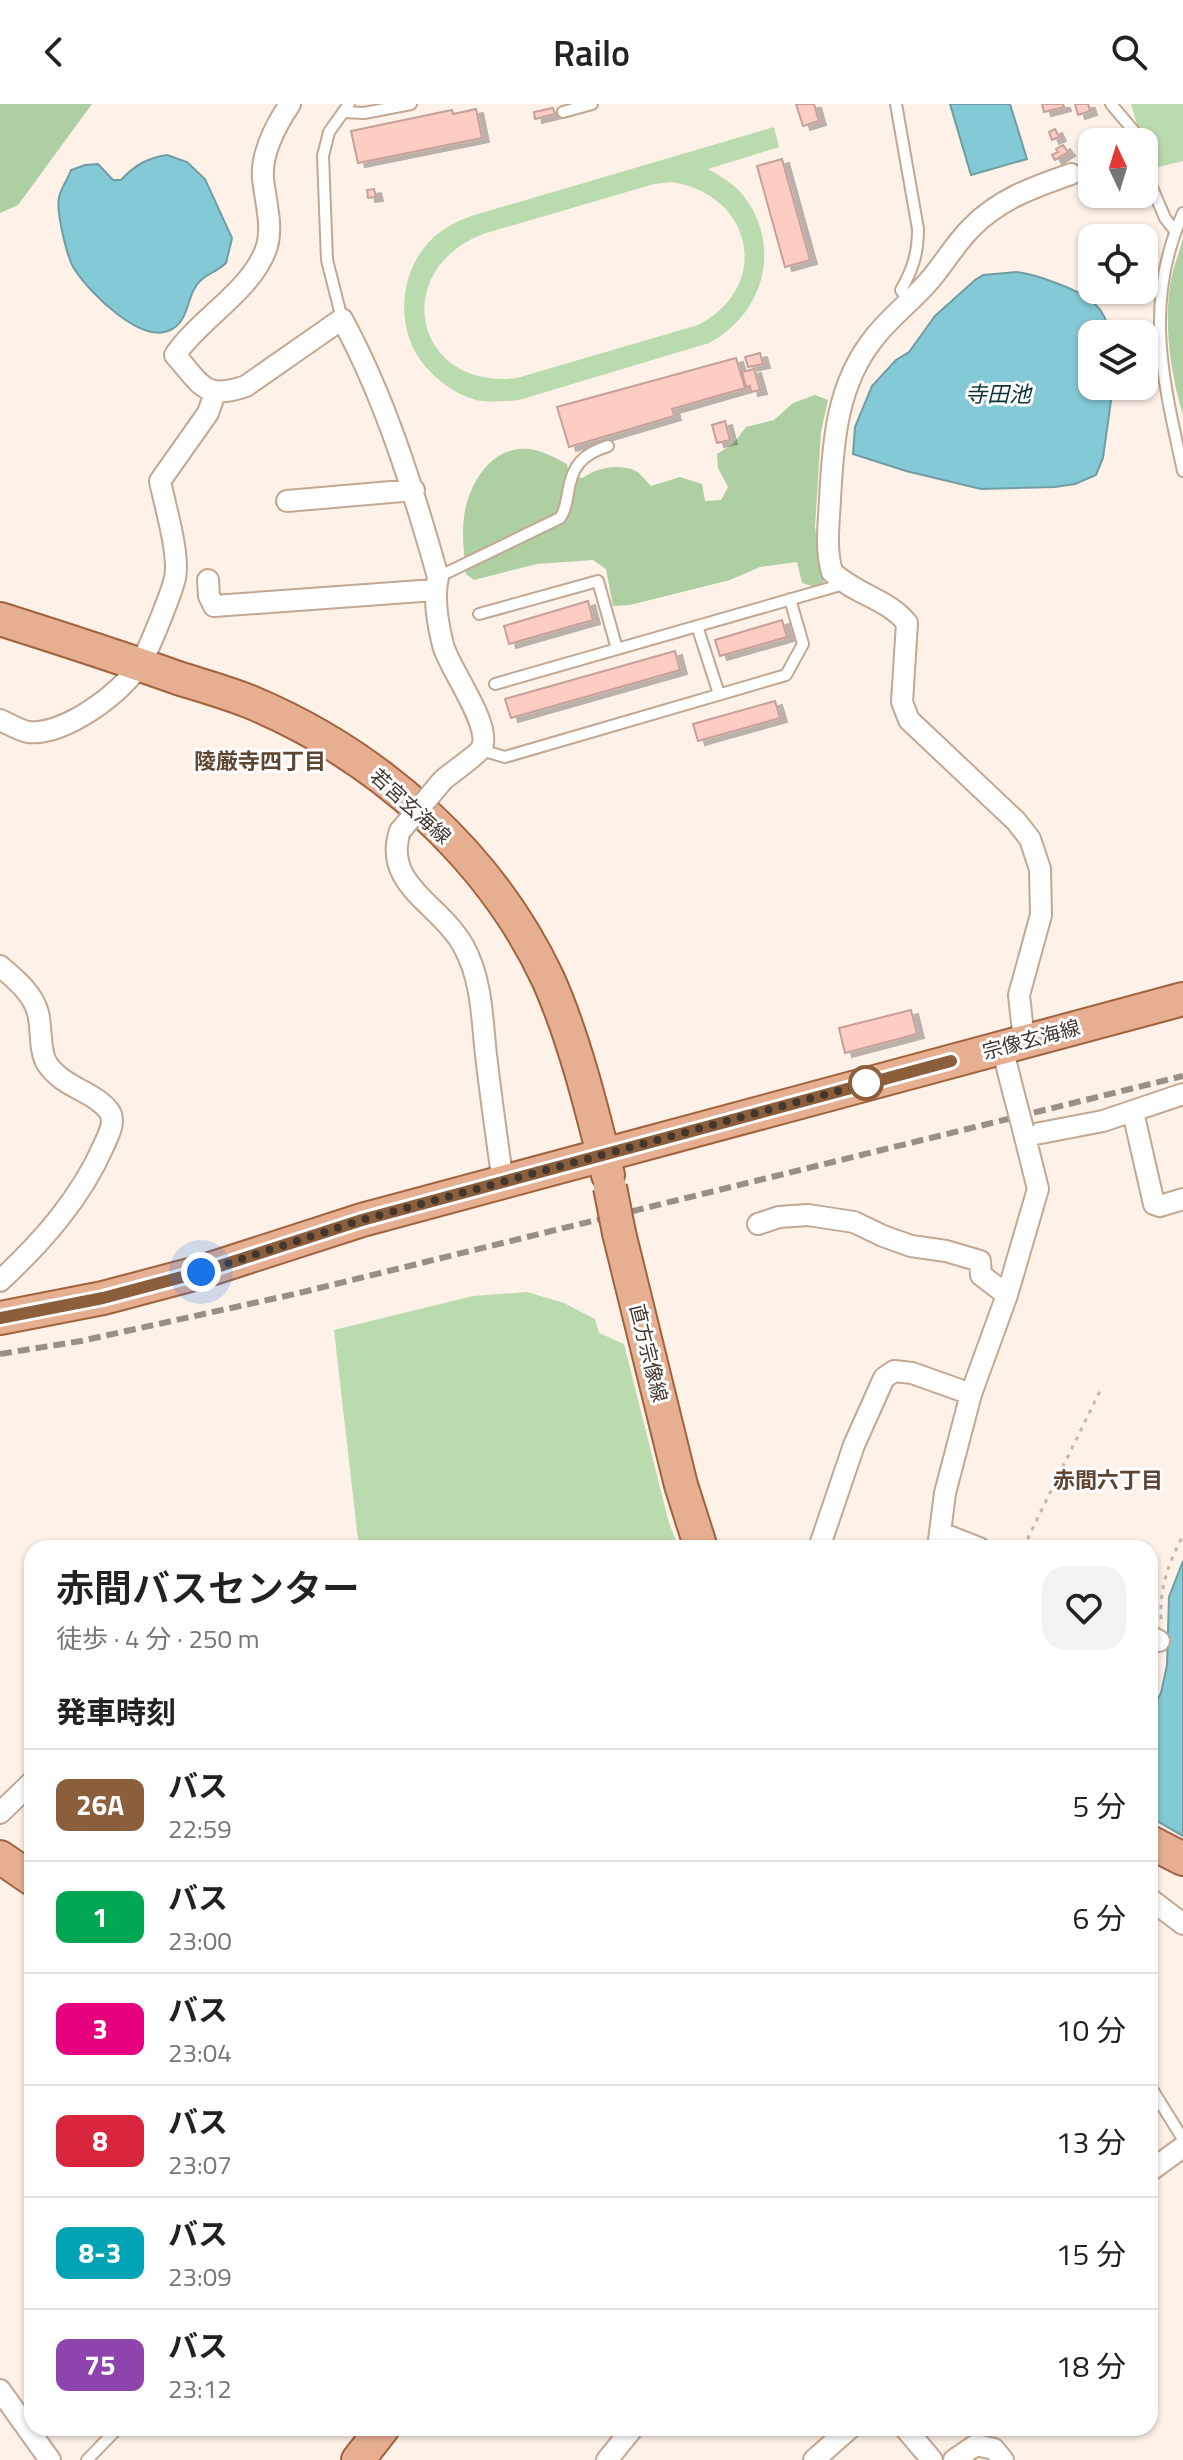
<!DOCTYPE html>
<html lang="ja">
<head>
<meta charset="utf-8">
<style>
	body { margin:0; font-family:"Titillium Web","Noto Sans JP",sans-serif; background:#f2f2f2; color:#222; height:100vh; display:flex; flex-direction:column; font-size:30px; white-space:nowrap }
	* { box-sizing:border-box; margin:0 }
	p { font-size:26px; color:#767676 }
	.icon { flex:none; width:44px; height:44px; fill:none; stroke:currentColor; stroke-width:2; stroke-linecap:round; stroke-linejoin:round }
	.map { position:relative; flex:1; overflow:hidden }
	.sheet { position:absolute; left:24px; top:1436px; width:1134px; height:896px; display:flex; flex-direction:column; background:#fff; border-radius:24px; box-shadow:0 2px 6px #0004 }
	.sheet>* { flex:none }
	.badge { padding:0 16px; border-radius:12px; font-size:28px; line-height:52px }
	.needle { width:52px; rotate:356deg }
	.fabs { position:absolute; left:1078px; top:24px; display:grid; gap:16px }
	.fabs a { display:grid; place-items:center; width:80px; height:80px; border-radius:16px; background:#fff; box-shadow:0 2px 6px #0004; font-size:40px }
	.you { position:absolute; width:40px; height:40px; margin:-20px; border:6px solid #fff; border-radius:50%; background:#1a73e8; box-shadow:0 0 0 12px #1a73e833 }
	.map>.badge { position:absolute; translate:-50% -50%; box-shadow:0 0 0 4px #fff }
	h2 { padding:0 32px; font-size:30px; line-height:72px }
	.round { display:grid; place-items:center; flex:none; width:84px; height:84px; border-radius:24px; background:#f2f2f2 }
	.summary { display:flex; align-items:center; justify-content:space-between; height:136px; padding:0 32px }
	h1 { font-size:38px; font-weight:600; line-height:60px }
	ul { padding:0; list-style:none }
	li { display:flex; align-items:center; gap:24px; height:112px; padding:0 32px; border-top:2px solid #e0e0e0 }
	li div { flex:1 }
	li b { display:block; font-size:30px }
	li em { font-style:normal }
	li .badge { min-width:88px; font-weight:700; text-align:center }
	header { display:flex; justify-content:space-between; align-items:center; height:104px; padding:0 32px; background:#fff; font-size:36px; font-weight:600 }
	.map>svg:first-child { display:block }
	.green { fill:#badbad; fill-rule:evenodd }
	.forest { fill:#aecfa1 }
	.water { fill:#84c9d6; stroke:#709da3; stroke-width:2 }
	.building { fill:#fdccc2; stroke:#c6a19a; stroke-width:2; filter:url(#shadow) }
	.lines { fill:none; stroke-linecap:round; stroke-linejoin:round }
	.lane-casing { stroke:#c4a792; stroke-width:14 }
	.street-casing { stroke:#c4a792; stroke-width:24 }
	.primary-casing { stroke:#a2623e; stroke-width:36 }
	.path { stroke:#c4b7ae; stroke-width:3; stroke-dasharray:4 6; stroke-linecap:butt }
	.lane { stroke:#fff; stroke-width:10 }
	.street { stroke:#fff; stroke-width:20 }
	.primary { stroke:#e6af91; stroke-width:32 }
	.rail { stroke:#9a8e85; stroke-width:6; stroke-dasharray:12 6; stroke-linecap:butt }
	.street-bridge-casing { stroke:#c4a792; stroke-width:24; stroke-linecap:butt }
	.primary-bridge-casing { stroke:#a2623e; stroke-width:36; stroke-linecap:butt }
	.street-bridge { stroke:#fff; stroke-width:20 }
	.primary-bridge { stroke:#e6af91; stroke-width:32 }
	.line-casing { stroke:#fff; stroke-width:18 }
	.line { stroke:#8b5e3c; stroke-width:12 }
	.walk { stroke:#42362d; stroke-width:8; stroke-dasharray:0 14.4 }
	.stop-dot { fill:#fff; stroke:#8b5e3c; stroke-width:4 }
	.labels { text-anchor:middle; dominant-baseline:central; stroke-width:6; stroke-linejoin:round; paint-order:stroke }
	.street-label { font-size:20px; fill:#42362d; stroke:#fff }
	.water-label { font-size:22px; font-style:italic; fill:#0f3238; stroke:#fff }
	.neighbourhood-label { font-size:22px; font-weight:bold; fill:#5e4533; stroke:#fff }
</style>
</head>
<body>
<header><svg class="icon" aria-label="back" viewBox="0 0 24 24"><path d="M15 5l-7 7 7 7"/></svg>Railo<svg class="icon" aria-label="search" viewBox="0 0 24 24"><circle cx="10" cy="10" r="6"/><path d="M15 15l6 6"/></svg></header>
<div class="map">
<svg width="1183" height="2356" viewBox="0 0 1183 2356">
	<defs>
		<filter id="shadow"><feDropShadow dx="7" dy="4" stdDeviation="0" flood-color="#0004"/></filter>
	</defs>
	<rect width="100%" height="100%" fill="#fef1e8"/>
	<!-- green -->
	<path class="green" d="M1131,0H1183V57L1150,65L1144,38H1142Z
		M774,23L779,43L708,65C720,72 733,79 743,91C783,142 764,210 709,239L519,296C505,297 491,299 476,296C455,290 439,278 425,262C394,226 398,166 434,133C445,123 458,117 471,112ZM672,78C754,91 772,183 698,221L517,274C415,287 388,167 483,130L654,80Z
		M527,1188L564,1199L595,1215L599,1229L624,1240L669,1419L679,1444H359L334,1226L473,1192Z"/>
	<!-- forest -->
	<path class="forest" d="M0,0H92L18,101L0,109Z
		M1183,134V311C1171,271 1164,224 1170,182C1172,166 1179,150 1183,134Z
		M815,291L828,296L821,328L815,423L824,480L812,482L802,479L797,458L760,463L730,476L630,501L613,502L606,465L593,456L537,460L474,476L466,470C464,450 461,427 465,407C470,380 489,348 519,345C536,343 552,352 567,360L569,372L583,374C595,364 620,359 636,367C641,370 647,378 651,382L680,373L702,380L705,397L721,396L728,383L718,364L717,350L733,340L746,323L774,316L793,299Z"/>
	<!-- water -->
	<path class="water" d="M950,0H1010L1027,55L971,71Z
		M167,51L187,58L205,75L232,134L226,159C219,166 208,170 201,176C185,190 191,219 168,227C139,238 90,189 75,166C67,155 56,107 59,94C60,86 68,75 71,66L85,61L98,60L113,76H121C135,61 147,54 167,51Z
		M1017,168C1035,170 1084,187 1096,201C1104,209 1108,220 1111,230H1092V282H1113L1103,354L1096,371L1075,380L1055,383L981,385L906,367L853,350L855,323L872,282L896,256L909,248L935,212L975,176L983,171Z
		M1183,1457V1732L1150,1713V1608L1161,1589L1167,1561L1169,1493Z"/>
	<!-- building -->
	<path class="building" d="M796,0H814L819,17L803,22Z
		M1042,0H1063L1064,3L1044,8Z
		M1075,0H1088L1090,7L1078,11Z
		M553,4L555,10L535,15L534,8Z
		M476,5L482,34L358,59L351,27L452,6L453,10Z
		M1055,25L1059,33L1052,36L1049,28Z
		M1063,41L1068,48L1055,56L1052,51L1058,48L1056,45Z
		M782,55L810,156L785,163L757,62Z
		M374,85L376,93L368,94L367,86Z
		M760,249L763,260L748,263L745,253Z
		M736,254L745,284L672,305L674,312L569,343L557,303Z
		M754,265L760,286L751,288L750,282L746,283L742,268Z
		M725,317L730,336L717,339L712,321Z
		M588,497L593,516L509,540L504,522Z
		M782,516L787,533L720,552L715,536Z
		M675,547L680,566L511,614L505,595Z
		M775,597L780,614L698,637L693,620Z
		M911,906L917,930L845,949L839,924Z"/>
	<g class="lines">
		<!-- lane casing -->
		<g class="lane-casing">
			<path id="lane" d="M896,0L918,125C918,149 913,165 901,186L909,198
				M1111,0L1133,26L1135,38
				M343,8L364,9L411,0
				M563,8L592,0
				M1144,65L1165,114L1175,127
				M1183,109C1143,199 1163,275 1183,367
				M342,215L327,156L323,52L329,28L349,0
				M438,473L560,414C566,406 566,398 568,389C572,361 583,350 608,342
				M479,510L598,477L617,545
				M697,522L719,590
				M495,580L844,480
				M481,646L505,653L786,571L803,540L790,495
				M1150,1982L1183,2035
				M87,2356L118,2324"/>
		</g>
		<!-- street casing -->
		<g class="street-casing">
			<path id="street" d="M290,0C276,21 261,48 263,74C265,96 273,121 267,142C254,185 200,214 175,251C201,280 204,297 246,282L342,215C386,296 413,385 438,473C433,494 438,521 443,541C449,565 494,623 481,645C478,650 450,670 443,676
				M287,397L414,386
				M208,476L209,492L214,502L435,486
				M0,616C9,620 19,626 28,628C64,632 122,589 140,560C148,548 172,488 175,474C180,451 165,402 160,377L208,309L215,289
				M400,727C382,781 441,800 464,843C482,876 482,915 486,951C491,994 497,1036 503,1079
				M0,862C15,875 33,889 38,909C42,924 39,944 46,958C62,984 93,986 109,1007C116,1017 109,1030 104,1041C81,1094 42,1138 0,1177
				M1024,937L1019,891L1041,811L1040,765L1030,735L1016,717L909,616L902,598L907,519C888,495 856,491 832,468C825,444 829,419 830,395C833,337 837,280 874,234C890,213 912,197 929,177C944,160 955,140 971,124C999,95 1034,83 1071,70
				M1002,943L1012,983
				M1133,1008L1154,1100L1160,1102L1183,1095
				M1025,1032L1103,1017L1183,990
				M758,1120L779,1113L808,1111L854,1118L883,1132L911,1142L946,1147L980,1157L981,1171L1007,1191
				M941,1429L979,1444
				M819,1444L854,1341L884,1274L894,1267L912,1269L971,1290
				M938,1444L945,1389L971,1290L1007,1191L1038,1085L1023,1025
				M1150,1532L1159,1537
				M0,1709L32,1678
				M1150,1795L1183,1820
				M1150,2067L1183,2043
				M0,2286L50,2356
				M905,2324L932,2356
				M607,2356L633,2324
				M814,2356L850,2324
				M954,2356L976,2341L994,2345L1003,2356"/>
		</g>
		<!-- primary casing -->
		<g class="primary-casing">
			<path id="primary" d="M0,515C60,534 119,553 178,574C203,582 229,589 253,599C378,652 490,751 548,875C574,933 593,1009 608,1071
				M619,1129L681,1381L701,1444
				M0,1214L103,1194L201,1168L362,1116L1183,895
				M1150,1738L1183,1755
				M0,1753L32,1775
				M358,2356L383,2324"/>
		</g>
		<!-- path -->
		<path class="path" d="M1023,1444L1100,1287
			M1161,1515C1160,1480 1168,1462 1183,1431
			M1150,1569L1156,1555"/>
		<!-- lane -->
		<use href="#lane" class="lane"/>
		<!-- street -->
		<use href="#street" class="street"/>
		<!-- primary -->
		<use href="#primary" class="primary"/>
		<!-- rail -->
		<path class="rail" d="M0,1250L81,1237L299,1189L1183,972"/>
		<!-- street-bridge casing -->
		<g class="street-bridge-casing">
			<path id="street-bridge" d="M400,727L443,676
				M1012,983L1023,1025"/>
		</g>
		<!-- primary-bridge casing -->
		<g class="primary-bridge-casing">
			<path id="primary-bridge" d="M610,1083L619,1129"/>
		</g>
		<!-- street-bridge -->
		<use href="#street-bridge" class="street-bridge"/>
		<!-- primary-bridge -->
		<use href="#primary-bridge" class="primary-bridge"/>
	</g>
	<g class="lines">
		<!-- line casing -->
		<g class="line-casing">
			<path id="line" d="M0,1214L103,1194L201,1168L362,1116L951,957"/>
		</g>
		<!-- line -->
		<use href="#line" class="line"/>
		<!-- walk -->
		<path class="walk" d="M201,1168L362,1116L871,978L866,979"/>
	</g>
	<!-- markers -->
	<circle class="stop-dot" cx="866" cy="979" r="16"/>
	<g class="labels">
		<!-- street labels -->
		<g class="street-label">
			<text transform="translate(411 702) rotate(42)">若宮玄海線</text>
			<text transform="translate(1031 935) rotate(-15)">宗像玄海線</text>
			<text transform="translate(649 1249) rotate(76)">直方宗像線</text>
		</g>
		<!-- water labels -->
		<g class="water-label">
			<text x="998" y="290">寺田池</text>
		</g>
		<!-- neighbourhood labels -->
		<g class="neighbourhood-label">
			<text x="260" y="657">陵厳寺四丁目</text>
			<text x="1108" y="1376">赤間六丁目</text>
		</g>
	</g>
</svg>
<div class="fabs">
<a><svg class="needle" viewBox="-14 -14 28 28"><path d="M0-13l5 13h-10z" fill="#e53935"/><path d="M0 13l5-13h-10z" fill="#767676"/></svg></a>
<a><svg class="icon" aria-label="locate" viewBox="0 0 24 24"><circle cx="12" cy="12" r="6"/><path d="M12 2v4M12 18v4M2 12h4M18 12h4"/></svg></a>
<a><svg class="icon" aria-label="layers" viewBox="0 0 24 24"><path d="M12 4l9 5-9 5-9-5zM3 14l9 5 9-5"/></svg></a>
</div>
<div class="you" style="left:201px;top:1168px"></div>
<section class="sheet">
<div class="summary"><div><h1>赤間バスセンター</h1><p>徒歩 · 4 分 · 250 m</p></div><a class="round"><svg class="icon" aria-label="heart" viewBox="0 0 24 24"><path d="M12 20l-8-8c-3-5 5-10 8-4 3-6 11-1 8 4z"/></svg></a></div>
<h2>発車時刻</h2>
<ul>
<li><span class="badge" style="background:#8b5e3c;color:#fff">26A</span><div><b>バス</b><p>22:59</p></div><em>5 分</em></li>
<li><span class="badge" style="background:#00a651;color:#fff">1</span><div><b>バス</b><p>23:00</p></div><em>6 分</em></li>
<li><span class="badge" style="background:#e6007e;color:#fff">3</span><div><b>バス</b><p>23:04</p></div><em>10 分</em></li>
<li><span class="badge" style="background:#d7263d;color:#fff">8</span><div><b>バス</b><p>23:07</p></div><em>13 分</em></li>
<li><span class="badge" style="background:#00a3b4;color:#fff">8-3</span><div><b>バス</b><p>23:09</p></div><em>15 分</em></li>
<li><span class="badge" style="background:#8e44ad;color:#fff">75</span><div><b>バス</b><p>23:12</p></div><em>18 分</em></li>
</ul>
</section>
</div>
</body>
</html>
